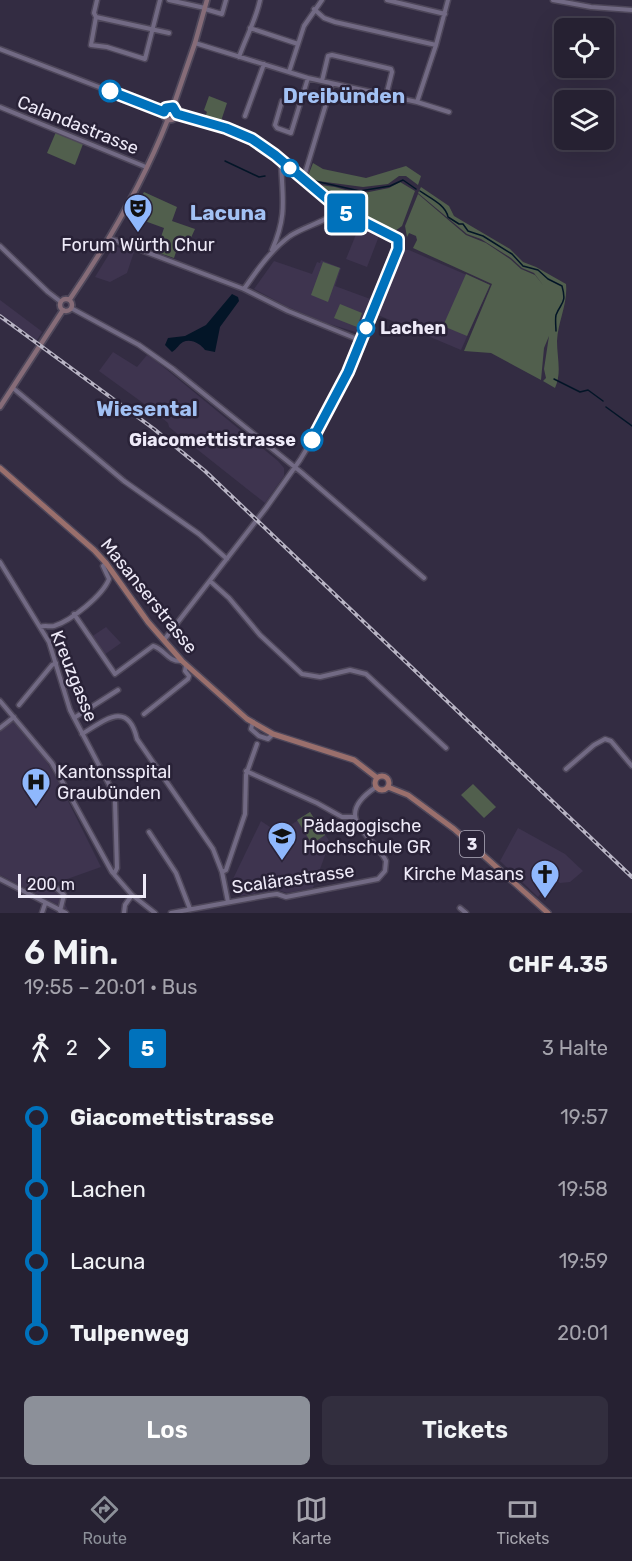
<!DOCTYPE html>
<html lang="de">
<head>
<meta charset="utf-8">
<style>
	body { margin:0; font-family:Rubik,sans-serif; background:#322e3e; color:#f1f3f6; height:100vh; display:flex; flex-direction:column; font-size:22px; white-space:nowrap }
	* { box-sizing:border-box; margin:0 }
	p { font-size:20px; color:#a4a3ac }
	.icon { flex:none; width:33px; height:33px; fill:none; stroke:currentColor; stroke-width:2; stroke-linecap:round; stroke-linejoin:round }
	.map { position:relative; height:913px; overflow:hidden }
	.drawer { display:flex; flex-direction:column; background:#262132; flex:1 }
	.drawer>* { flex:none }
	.badge { padding:0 12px; border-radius:4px; font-size:21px; line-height:39px }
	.tools { position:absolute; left:554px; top:18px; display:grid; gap:12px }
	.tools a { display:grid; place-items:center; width:60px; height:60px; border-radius:9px; background:#262132; box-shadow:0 6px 24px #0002,0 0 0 2px #423e4d; font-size:30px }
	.scale { position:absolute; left:18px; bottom:15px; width:128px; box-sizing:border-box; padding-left:6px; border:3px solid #eeeaf8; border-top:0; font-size:16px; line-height:21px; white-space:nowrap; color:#eeeaf8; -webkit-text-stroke:4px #292237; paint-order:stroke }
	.map>.badge { position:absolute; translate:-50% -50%; box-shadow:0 0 0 3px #fff }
	.legs { display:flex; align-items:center; gap:9px; height:66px; padding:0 24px; font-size:20px }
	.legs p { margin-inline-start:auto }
	.headline { display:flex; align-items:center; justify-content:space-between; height:102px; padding:0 24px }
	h1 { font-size:33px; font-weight:600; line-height:45px }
	.button { display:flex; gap:12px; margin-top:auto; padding:12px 24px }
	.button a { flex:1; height:69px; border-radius:9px; background:#8c9099; color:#fff; font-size:24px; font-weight:600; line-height:69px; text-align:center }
	.button a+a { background:#322e3e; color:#f1f3f6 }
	ul { padding:0 24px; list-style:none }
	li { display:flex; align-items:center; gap:21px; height:72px; font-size:22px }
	li i { display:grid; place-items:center; width:9px; height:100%; margin:0 8px; background:currentColor }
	li i::after { content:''; width:15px; height:15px; margin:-8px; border:4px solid; border-radius:50%; background:#262132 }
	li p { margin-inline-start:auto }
	li:first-child i { background:linear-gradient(#0000 50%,currentColor 0) }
	li:last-child i { background:linear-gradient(currentColor 50%,#0000 0) }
	.dock { display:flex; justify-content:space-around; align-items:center; height:84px; border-top:2px solid #423e4d; background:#262132; font-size:16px; color:#a4a3ac }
	.dock a { display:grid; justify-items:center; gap:3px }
	.dock .current { color:#8c9099 }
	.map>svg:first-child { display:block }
	.built { fill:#3e344f }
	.green { fill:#515f4d }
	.water { fill:#031527 }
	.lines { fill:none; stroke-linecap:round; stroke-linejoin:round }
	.stream { stroke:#031527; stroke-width:1.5 }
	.street-casing { stroke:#4e475a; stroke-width:7 }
	.secondary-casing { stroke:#4e475a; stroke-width:8 }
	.primary-casing { stroke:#4e475a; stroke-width:8 }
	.street { stroke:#726a84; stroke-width:4 }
	.secondary { stroke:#866c78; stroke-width:4.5 }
	.primary { stroke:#9a6f6c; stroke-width:5 }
	.rail-casing { stroke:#b8b4c4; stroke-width:4 }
	.rail { stroke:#292237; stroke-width:1.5; stroke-dasharray:4.5; stroke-linecap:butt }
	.line-1-casing { stroke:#fff; stroke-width:14 }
	.line-1 { stroke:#0072bc; stroke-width:9 }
	.stop-1-dot { fill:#fff; stroke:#0072bc; stroke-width:3 }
	.labels { text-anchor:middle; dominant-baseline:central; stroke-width:5; stroke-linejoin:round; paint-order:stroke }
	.shield { fill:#292237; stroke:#b3aebe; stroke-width:1.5 }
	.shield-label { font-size:16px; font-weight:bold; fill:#eeeaf8 }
	.street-label { font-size:18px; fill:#eeeaf8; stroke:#292237 }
	.poi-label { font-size:18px; fill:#eeeaf8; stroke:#292237; text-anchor:start }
	.stop-label { font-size:18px; font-weight:bold; fill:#eeeaf8; stroke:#292237; text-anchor:start }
	.quarter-label { font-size:21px; font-weight:bold; fill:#a2c1f4; stroke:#292237 }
</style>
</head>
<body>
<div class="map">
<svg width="632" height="913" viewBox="0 0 632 913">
	<rect width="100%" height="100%" fill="#332c42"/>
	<!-- built -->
	<path class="built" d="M359,227L379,236L367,267L346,259Z
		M114,246L134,252L127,273L110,282L95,277Z
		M405,250H409L490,285L461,350L378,315Z
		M321,260L341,268L335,286L373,300L359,333L326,323L288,307L254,289L274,261L312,274L317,262L320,263Z
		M0,300L40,330L42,332L35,343L0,320Z
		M113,352L137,367L147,355L155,360L278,461L284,468V476L265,503L169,427L168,423L154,411L99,371Z
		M106,627L121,643L104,655L91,637Z
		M13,722L45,759L58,781L101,867L56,883L67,895L65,904L68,910L0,875V730Z
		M310,812L330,842L313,888L287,893L278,890L241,896L232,881L261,821L279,833Z
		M518,828L565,854L583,871L570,882L560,883L553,877L538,897L500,861Z"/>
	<!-- green -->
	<path class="green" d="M209,96L227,103L221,121L205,117L207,112L204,110Z
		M56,132L83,144L75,165L47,153Z
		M313,163L323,169L366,178L406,166L421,176L418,185L406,176H399L388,184L363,187L318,181L309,177L308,176Z
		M308,180L320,185L335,187L359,194L389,188L400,182L415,191L402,226L395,231L344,208Z
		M421,187L449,206L454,216L510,249L523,262L536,267L566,284C568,304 558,321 557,341C557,358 562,372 555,388L543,381L546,378L544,369L549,336L544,348L541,380L491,353L464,351L492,284L413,248L417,240L416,236L409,233L407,237L405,226L418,194L466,235L486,243L510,259L521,269L535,275L543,285L534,273L522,268L511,258L481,239L467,234L418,193Z
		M144,192L177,207L172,221L195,229L189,242L180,240L174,258L156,252L164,228L131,216Z
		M323,262L340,268L328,302L311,295Z
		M466,274L490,285L467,336L443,326Z
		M340,304L362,313L357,327L334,318Z
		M473,784L496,807L484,818L461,795Z
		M310,812L325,835L312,844L297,820Z"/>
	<!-- water -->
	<path class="water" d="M232,294L238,297L239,301L220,327L215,352L205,350C201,344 191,338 183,342C179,344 177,349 172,352L165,345L168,338L185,336L206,325Z"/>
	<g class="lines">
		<!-- stream -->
		<path class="stream" d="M225,161L259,177L265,176
			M310,180L360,191L390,186L403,180L416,189
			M420,191C430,198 446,205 448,217L459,224H463L468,231L483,236L512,254L523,266L538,270L548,279L562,286C567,304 561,302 556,315C555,320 556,327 556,331
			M554,379L580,392L588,390L603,401
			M606,407L632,426"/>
		<!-- street casing -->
		<g class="street-casing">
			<path id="street" d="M97,0L94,13L96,17L91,45L107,47L145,59L160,0
				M169,0L205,8
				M387,0L445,14
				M553,0L591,7L632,10
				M205,9L222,14L226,0
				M314,9L324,18L335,22L436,45
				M96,17L169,33
				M250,28L298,44
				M195,43L308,78L417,102L449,112
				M0,49L164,112
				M239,57C246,37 256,20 260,0
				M289,72L304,26L322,0
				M322,81L328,56L332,55L391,69L392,72L386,96
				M282,101L275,125L277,128L291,133L308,78
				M417,102L436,45L448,0
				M0,107L146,167
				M245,116L264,64
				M303,180L332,84
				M109,238L244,289L288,311L362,341
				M0,246L48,292L61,302
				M272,250C288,214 282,197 281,160
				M244,289C257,270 271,250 290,236C305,226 327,222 339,209
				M71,308L139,345L173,369L301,472L424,578
				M13,388L124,481L199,534L227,559
				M0,562L49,642L70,710L113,792L115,802L117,868L114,874
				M210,581L229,598L260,635L302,674L320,677L350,670L366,674L446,748
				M74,614L115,674L153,646C165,649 167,662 182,661
				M40,627C45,625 49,627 54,626C71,621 103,595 109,579L103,566L106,563
				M164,640L266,508L300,460L321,425L343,384L360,346L399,243C395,232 364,223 352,217C315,195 288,160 251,139C228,126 202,120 177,114
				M0,701L52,763L112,872L132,895L155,913
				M19,705L52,665L56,663
				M144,714L188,679L189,676L185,671L186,665
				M74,718L118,690
				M253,722L251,729L259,736L268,739L273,734
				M0,728L14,717
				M82,734C105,720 128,700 137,739L213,849L222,872L228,902
				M566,769L594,745L605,739L611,741L632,766
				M246,771L317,803L342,817H355
				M149,832L176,873L190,909
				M222,872L226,870L245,814L246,775L257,744
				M0,879L66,913
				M55,887L64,895L60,911
				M460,908L466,913
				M42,913L45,904
				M124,913L125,905L132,895
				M171,913L269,895L277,894L286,897L378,879L385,871L386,861C372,833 330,818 376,787"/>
		</g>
		<!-- secondary casing -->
		<g class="secondary-casing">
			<path id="secondary" d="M163 113a7 7 0 1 1 14 0a7 7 0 1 1-14 0Z
				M173,107L195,43L207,0
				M60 305a6 6 0 1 1 12 0a6 6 0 1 1-12 0Z
				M70,299C108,243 143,183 168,119
				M0,407L63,310"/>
		</g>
		<!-- primary casing -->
		<g class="primary-casing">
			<path id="primary" d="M0,468L94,550L106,563L148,622L182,661L247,719L273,734L354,760L376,777
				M375 783a7 7 0 1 1 14 0a7 7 0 1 1-14 0Z
				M388,787L408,795L454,829L548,913"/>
		</g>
		<!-- street -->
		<use href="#street" class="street"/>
		<!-- secondary -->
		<use href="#secondary" class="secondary"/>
		<!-- primary -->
		<use href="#primary" class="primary"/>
		<!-- rail casing -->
		<g class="rail-casing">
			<path id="rail" d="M0,316L154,429L205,471L632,877"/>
		</g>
		<!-- rail -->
		<use href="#rail" class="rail"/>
	</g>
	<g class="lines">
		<!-- line-1 casing -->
		<g class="line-1-casing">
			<path id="line-1" d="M110,91L164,112L166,108L173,107L177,114L226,128L252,139L275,155L339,209L398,239V249L348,372L312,440"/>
		</g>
		<!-- line-1 -->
		<use href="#line-1" class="line-1"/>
	</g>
	<!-- icons -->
	<defs>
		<g id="theatre-pin" transform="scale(1.5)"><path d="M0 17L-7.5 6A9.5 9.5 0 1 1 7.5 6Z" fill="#8fb8fd" stroke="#292237"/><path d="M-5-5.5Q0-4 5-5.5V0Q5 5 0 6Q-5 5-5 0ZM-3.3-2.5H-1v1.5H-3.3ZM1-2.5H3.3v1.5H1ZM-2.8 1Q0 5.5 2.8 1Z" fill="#111"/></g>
		<g id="hospital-pin" transform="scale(1.5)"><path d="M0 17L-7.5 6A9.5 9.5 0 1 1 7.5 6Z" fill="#8fb8fd" stroke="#292237"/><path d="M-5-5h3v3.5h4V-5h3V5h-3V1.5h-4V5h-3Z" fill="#111"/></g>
		<g id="university-pin" transform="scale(1.5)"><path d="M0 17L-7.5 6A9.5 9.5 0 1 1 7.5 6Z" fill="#8fb8fd" stroke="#292237"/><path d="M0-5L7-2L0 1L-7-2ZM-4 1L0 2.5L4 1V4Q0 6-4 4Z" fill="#111"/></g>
		<g id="church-pin" transform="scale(1.5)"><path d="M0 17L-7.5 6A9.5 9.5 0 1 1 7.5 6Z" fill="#8fb8fd" stroke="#292237"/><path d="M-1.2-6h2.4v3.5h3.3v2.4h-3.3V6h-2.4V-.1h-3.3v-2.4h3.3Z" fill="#111"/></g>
	</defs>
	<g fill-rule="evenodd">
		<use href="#theatre-pin" x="138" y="208"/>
		<use href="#hospital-pin" x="36" y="782"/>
		<use href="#university-pin" x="282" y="836"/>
		<use href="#church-pin" x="545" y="874"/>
	</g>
	<!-- markers -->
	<g class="stop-1-dot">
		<circle cx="110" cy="91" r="10"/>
		<circle cx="290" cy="168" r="8"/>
		<circle cx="366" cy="328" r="8"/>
		<circle cx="312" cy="440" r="10"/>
	</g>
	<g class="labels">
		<!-- shield labels -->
		<rect class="shield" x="460" y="831" width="24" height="26" rx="4.5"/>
		<g class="shield-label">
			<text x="472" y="844">3</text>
		</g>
		<!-- street labels -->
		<g class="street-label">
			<text transform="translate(78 125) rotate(22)">Calandastrasse</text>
			<text transform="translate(149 596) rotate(51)">Masanserstrasse</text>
			<text transform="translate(74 676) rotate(68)">Kreuzgasse</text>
			<text transform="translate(293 879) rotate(-8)">Scalärastrasse</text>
		</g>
		<!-- poi labels -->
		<g class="poi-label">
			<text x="138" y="245" text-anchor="middle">Forum Würth Chur</text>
			<text x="57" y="772">Kantonsspital<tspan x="57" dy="21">Graubünden</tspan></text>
			<text x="303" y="826">Pädagogische<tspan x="303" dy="21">Hochschule GR</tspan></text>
			<text x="524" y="874" text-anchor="end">Kirche Masans</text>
		</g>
		<!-- stop labels -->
		<g class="stop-label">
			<text x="380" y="328">Lachen</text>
			<text x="296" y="440" text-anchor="end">Giacomettistrasse</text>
		</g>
		<!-- quarter labels -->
		<g class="quarter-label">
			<text x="344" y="95">Dreibünden</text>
			<text x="228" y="212">Lacuna</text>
			<text x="147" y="408">Wiesental</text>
		</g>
	</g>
</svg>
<div class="tools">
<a><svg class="icon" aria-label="locate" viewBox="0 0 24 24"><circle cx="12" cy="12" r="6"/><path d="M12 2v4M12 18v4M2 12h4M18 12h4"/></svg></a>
<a><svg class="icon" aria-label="layers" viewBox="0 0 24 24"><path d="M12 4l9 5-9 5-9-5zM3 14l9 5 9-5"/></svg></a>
</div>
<div class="scale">200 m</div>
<b class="badge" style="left:346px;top:213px;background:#0072bc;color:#fff">5</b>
</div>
<section class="drawer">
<div class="headline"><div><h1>6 Min.</h1><p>19:55 – 20:01 · Bus</p></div><b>CHF 4.35</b></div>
<div class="legs"><svg class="icon" aria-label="walk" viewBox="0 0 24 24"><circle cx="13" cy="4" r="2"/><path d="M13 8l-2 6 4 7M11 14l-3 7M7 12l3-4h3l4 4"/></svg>2<svg class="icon" aria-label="forward" viewBox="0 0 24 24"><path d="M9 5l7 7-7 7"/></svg><b class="badge" style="background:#0072bc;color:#fff">5</b><p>3 Halte</p></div>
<ul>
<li><i style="color:#0072bc"></i><b>Giacomettistrasse</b><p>19:57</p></li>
<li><i style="color:#0072bc"></i><span>Lachen</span><p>19:58</p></li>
<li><i style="color:#0072bc"></i><span>Lacuna</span><p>19:59</p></li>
<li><i style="color:#0072bc"></i><b>Tulpenweg</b><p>20:01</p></li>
</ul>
<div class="button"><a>Los</a><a>Tickets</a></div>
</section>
<nav class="dock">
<a class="current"><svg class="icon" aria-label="directions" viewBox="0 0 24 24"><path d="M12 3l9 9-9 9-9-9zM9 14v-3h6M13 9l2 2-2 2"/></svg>Route</a>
<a><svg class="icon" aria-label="map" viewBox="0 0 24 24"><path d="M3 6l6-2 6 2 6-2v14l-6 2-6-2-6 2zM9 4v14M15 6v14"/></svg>Karte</a>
<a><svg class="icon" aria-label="tickets" viewBox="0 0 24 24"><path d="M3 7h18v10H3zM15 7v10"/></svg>Tickets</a>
</nav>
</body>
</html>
